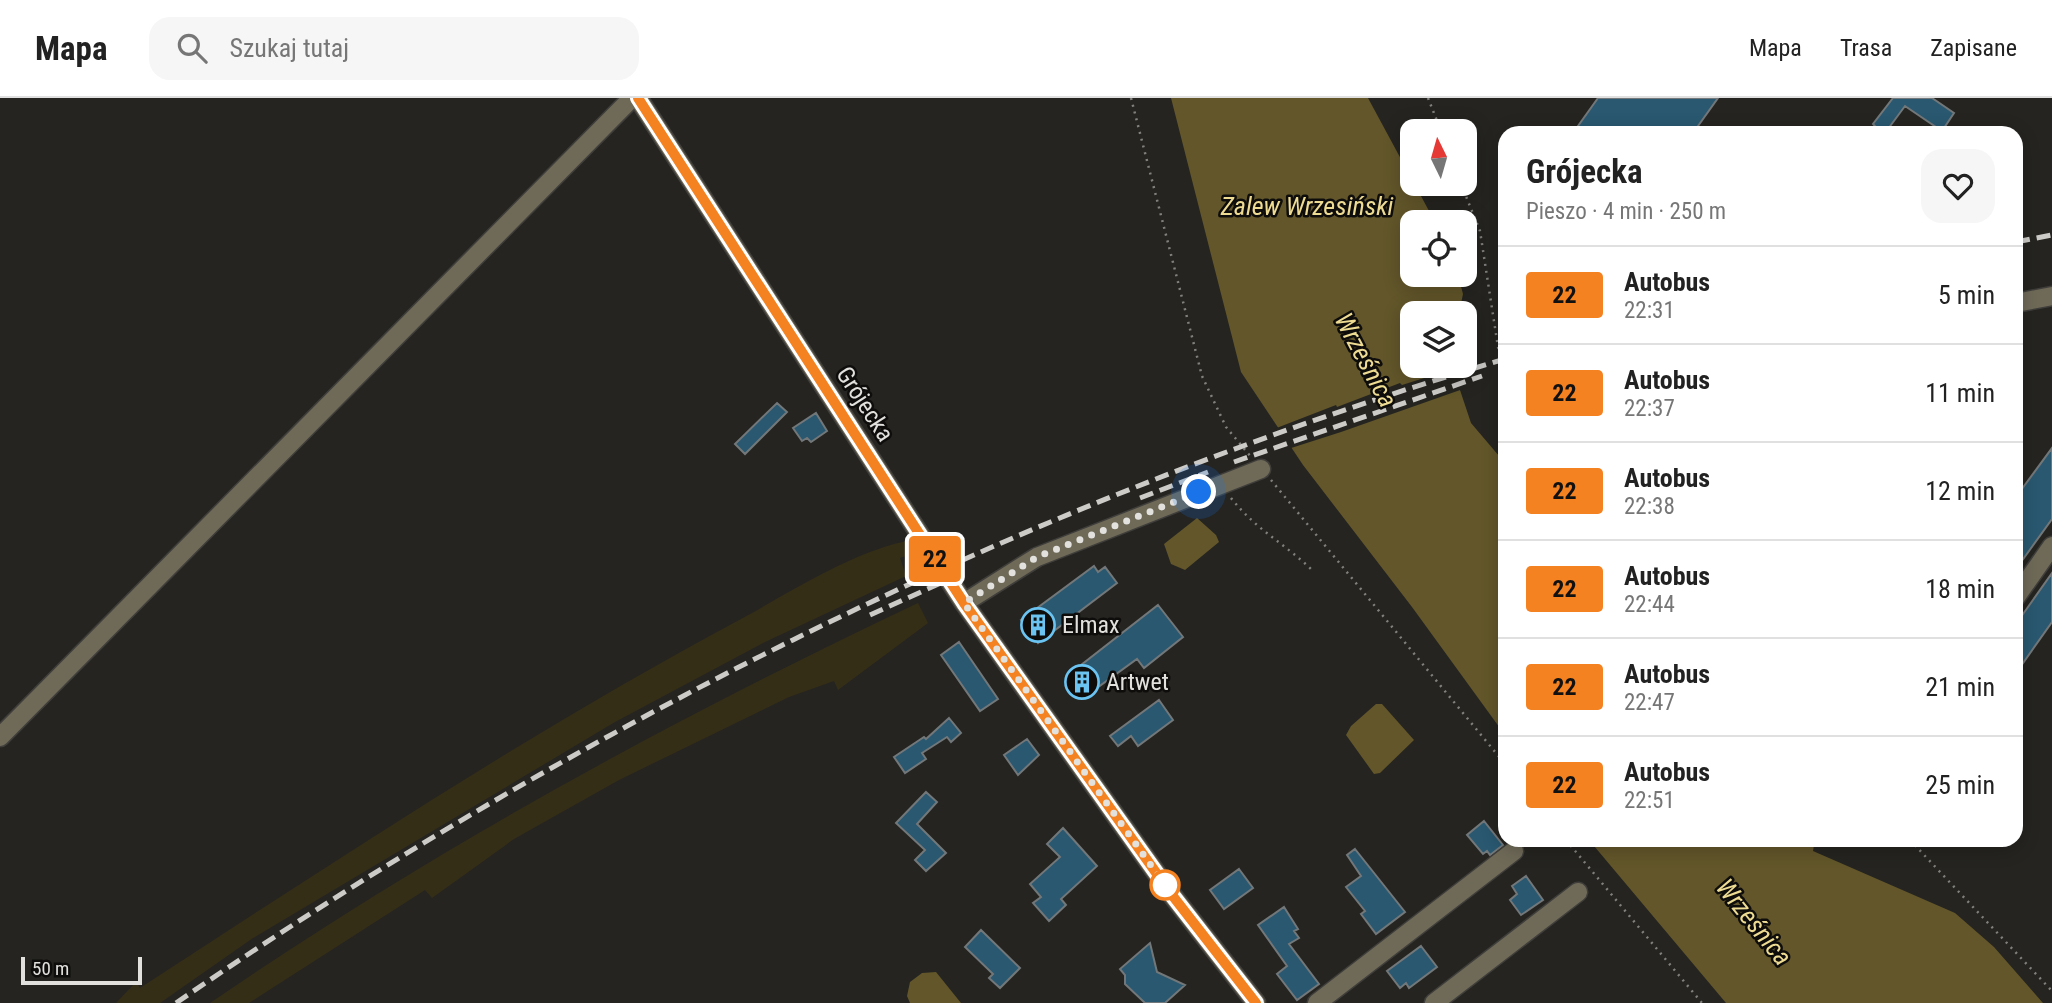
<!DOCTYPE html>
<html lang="pl">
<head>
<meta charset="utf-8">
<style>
	body { margin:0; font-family:"Roboto Condensed",sans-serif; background:#f6f6f6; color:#222; height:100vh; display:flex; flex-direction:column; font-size:26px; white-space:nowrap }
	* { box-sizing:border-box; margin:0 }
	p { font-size:23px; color:#767676 }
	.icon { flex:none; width:38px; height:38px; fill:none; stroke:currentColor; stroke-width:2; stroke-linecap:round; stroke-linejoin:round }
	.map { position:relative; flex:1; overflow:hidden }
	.side { position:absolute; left:1498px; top:28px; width:525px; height:721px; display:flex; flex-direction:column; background:#fff; border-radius:21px; box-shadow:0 4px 18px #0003 }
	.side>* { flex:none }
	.badge { padding:0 14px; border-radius:5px; font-size:24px; line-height:46px }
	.needle { width:46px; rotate:355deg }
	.controls { position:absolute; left:1400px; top:21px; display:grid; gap:14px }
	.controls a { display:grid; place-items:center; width:77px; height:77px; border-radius:14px; background:#fff; box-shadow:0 4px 18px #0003; font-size:35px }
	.scale { position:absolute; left:21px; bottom:18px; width:121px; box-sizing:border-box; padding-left:7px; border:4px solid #e2e1de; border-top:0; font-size:19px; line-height:24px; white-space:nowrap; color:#e2e1de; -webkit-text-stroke:5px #0e0d0c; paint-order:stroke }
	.you { position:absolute; width:35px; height:35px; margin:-18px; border:5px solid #fff; border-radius:50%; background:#1a73e8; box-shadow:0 0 0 10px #1a73e833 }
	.map>.badge { position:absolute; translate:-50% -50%; box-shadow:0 0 0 4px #fff }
	.round { display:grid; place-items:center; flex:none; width:74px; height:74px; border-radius:21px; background:#f6f6f6 }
	.overview { display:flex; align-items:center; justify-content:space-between; height:119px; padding:0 28px }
	h1 { font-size:33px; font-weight:700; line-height:52px }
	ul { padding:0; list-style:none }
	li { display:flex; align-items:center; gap:21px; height:98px; padding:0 28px; border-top:2px solid #e0e0e0 }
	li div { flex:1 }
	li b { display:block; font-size:26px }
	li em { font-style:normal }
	li .badge { min-width:77px; font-weight:700; text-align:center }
	header { display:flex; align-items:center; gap:42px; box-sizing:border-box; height:98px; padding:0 35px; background:#fff; border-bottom:2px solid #e0e0e0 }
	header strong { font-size:33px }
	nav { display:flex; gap:38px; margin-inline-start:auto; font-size:24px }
	.search { width:490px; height:63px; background:#f6f6f6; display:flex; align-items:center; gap:18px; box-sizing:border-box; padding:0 24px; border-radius:21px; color:#767676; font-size:26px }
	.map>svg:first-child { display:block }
	.green { fill:#352e17 }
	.water { fill:#62562a }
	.pier { fill:#252420 }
	.building { fill:#295870; stroke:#727779; stroke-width:2 }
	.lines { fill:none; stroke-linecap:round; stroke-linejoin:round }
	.minor-casing { stroke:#3f3e3b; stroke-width:21 }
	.path { stroke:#81807d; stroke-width:2.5; stroke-dasharray:2 5; stroke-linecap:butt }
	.minor { stroke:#6f6a58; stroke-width:18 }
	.rail { stroke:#cccbc8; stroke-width:5; stroke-dasharray:14 7; stroke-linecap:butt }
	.line-casing { stroke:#fff; stroke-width:16 }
	.line { stroke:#f58220; stroke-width:10 }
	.walk { stroke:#e2e1de; stroke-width:7; stroke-dasharray:0 12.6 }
	.stop-dot { fill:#fff; stroke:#f58220; stroke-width:3.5 }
	.labels { text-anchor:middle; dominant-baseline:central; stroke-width:5; stroke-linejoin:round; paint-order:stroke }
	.street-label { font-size:24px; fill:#e2e1de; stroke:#0e0d0c }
	.poi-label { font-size:24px; fill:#e2e1de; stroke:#0e0d0c; text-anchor:start }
	.water-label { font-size:26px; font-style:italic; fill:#efdc93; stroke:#0e0d0c }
</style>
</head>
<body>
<header>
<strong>Mapa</strong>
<div class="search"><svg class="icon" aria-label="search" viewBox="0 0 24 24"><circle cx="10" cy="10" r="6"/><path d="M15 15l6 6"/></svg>Szukaj tutaj</div>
<nav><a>Mapa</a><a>Trasa</a><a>Zapisane</a></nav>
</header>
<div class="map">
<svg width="2052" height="905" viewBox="0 0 2052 905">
	<rect width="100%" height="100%" fill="#252420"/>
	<!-- green -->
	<path class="green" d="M914,442L933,471L928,473C920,463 913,455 900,460L906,478L765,544L615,624L253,840L160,905H116L136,884L140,890C337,762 533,632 741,521C789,495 860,449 914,442Z
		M918,505L928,525L838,592L834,583L789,599L619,682L514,741L432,800L425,792L249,905H210C436,750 671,622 918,505Z"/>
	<!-- water -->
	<path class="water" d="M1171,0H1368L1435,124H1412V177H1458L1463,196L1459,215H1412V268H1452L1471,325L1505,365V637L1412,509L1303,367L1241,274Z
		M1197,420L1216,437L1219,444L1185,472L1171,466L1164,446Z
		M1376,606H1382L1414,642L1380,675L1374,676L1346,637L1351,628Z
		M1589,742H1815L1813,753L1955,815L1994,849L2043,905H1726Z
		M936,874L961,905H910L907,898L910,884L922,875Z"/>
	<!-- pier -->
	<path class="pier" d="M1456,270L1463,291L1341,334L1288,351L1274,331L1336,307L1337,309L1400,285L1402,287Z"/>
	<!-- building -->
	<path class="building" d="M1598,0H1718L1693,35H1573Z
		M1893,0H1932L1954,15L1942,33L1905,8L1885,35H1881L1873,26Z
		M777,305L787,314L745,356L735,346Z
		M816,315L827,333L811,344L807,340L802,343L793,330Z
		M2052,350V421L2016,471V399Z
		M1094,468L1098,474L1105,469L1117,485L1038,545L1021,522Z
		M2052,475V524L2016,575V526Z
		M1158,507L1183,539L1144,570L1137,561L1083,600L1067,578Z
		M959,544L998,601L980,613L941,557Z
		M1159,602L1173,622L1138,648L1131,638L1118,648L1110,638Z
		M949,620L961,635L951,644L947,639L922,655L926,661L905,675L894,659L924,639L926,641Z
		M1027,641L1039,657L1018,677L1004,657Z
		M926,694L937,704L917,726L946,755L926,773L915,762L925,752L896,725Z
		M1484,723L1503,747L1490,757L1487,753L1483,756L1467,737Z
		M1063,730L1097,768L1061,801L1066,807L1049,823L1033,805L1041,799L1030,786L1060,759L1047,746Z
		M1355,751L1405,814L1376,836L1361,816L1365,813L1346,789L1361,778L1347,757Z
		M1239,771L1253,790L1224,811L1210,792Z
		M1526,778L1543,802L1521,817L1510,802L1517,796L1512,788Z
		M1284,809L1298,831L1294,833L1299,840L1289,846L1319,886L1297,902L1277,876L1287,868L1258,827Z
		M981,832L1020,870L1000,890L989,880L993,876L965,849Z
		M1150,845L1157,874L1185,887L1165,905H1145L1125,886V877L1120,871Z
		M1421,848L1437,869L1409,890L1406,885L1400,890L1387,873Z"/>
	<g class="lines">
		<!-- minor casing -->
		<g class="minor-casing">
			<path id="minor" d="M638,0L964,505L1172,797L1256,905
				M2016,205L2052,198
				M2016,499L2052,448
				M964,505L1037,459L1261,371
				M0,639L632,0
				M1317,905L1514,753
				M1434,905L1578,794"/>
		</g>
		<!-- path -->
		<path class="path" d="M1131,0L1202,278L1226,329L1251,359
			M1428,0L1441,33
			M1461,86L1480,133L1498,249L1505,267
			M1271,382L1505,666
			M1231,400C1257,433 1286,446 1314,474
			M1566,742L1702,905
			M1910,742L2052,893"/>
		<!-- minor -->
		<use href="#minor" class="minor"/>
		<!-- rail -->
		<path class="rail" d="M2016,144L2052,137
			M1234,364L1482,278
			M1140,400L1208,374
			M870,517L965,474
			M176,905C582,626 1032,401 1505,261"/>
	</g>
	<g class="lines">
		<!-- line casing -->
		<g class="line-casing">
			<path id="line" d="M638,0L964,505L1172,797L1256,905"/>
		</g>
		<!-- line -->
		<use href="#line" class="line"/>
		<!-- walk -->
		<path class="walk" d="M1165,787L964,505L1037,459L1199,394"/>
	</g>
	<!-- icons -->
	<defs>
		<g id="building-ring" transform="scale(1.75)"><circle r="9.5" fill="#0e0d0c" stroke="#6ac3f1" stroke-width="1.5"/><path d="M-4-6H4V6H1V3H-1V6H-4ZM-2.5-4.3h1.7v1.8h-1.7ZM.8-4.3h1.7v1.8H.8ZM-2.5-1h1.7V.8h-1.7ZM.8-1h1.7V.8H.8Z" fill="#6ac3f1"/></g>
	</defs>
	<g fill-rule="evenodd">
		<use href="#building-ring" x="1038" y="527"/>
		<use href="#building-ring" x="1082" y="584"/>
	</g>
	<!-- markers -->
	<circle class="stop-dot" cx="1165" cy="787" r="14"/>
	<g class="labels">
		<!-- street labels -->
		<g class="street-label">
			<text transform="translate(865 306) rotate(57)">Grójecka</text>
		</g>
		<!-- poi labels -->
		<g class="poi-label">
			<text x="1062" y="527">Elmax</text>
			<text x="1106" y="584">Artwet</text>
		</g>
		<!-- water labels -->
		<g class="water-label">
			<text x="1307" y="108">Zalew Wrzesiński</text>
			<text transform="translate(1366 262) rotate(62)">Wrześnica</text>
			<text transform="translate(1754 824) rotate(51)">Wrześnica</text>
		</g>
	</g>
</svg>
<div class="controls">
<a><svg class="needle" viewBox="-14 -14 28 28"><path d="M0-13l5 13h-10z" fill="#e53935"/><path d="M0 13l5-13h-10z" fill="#767676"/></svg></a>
<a><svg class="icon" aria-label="locate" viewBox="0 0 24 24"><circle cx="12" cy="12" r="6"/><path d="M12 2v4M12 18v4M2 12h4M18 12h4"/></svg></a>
<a><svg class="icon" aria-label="layers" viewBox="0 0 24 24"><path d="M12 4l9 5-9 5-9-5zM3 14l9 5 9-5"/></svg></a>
</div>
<div class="scale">50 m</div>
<div class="you" style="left:1199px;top:394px"></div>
<b class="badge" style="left:935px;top:461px;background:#f58220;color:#111">22</b>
<section class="side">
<div class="overview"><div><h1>Grójecka</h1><p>Pieszo · 4 min · 250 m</p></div><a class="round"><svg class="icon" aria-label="heart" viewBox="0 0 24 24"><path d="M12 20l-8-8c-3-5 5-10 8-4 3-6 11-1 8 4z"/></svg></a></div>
<ul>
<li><span class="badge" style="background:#f58220;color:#111">22</span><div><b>Autobus</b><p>22:31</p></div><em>5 min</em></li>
<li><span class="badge" style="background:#f58220;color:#111">22</span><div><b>Autobus</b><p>22:37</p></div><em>11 min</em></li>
<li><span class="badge" style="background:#f58220;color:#111">22</span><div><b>Autobus</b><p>22:38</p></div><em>12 min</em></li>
<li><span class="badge" style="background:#f58220;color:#111">22</span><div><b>Autobus</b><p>22:44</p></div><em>18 min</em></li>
<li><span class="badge" style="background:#f58220;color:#111">22</span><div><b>Autobus</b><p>22:47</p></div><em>21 min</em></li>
<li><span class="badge" style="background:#f58220;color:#111">22</span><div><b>Autobus</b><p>22:51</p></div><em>25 min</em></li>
</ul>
</section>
</div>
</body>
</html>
